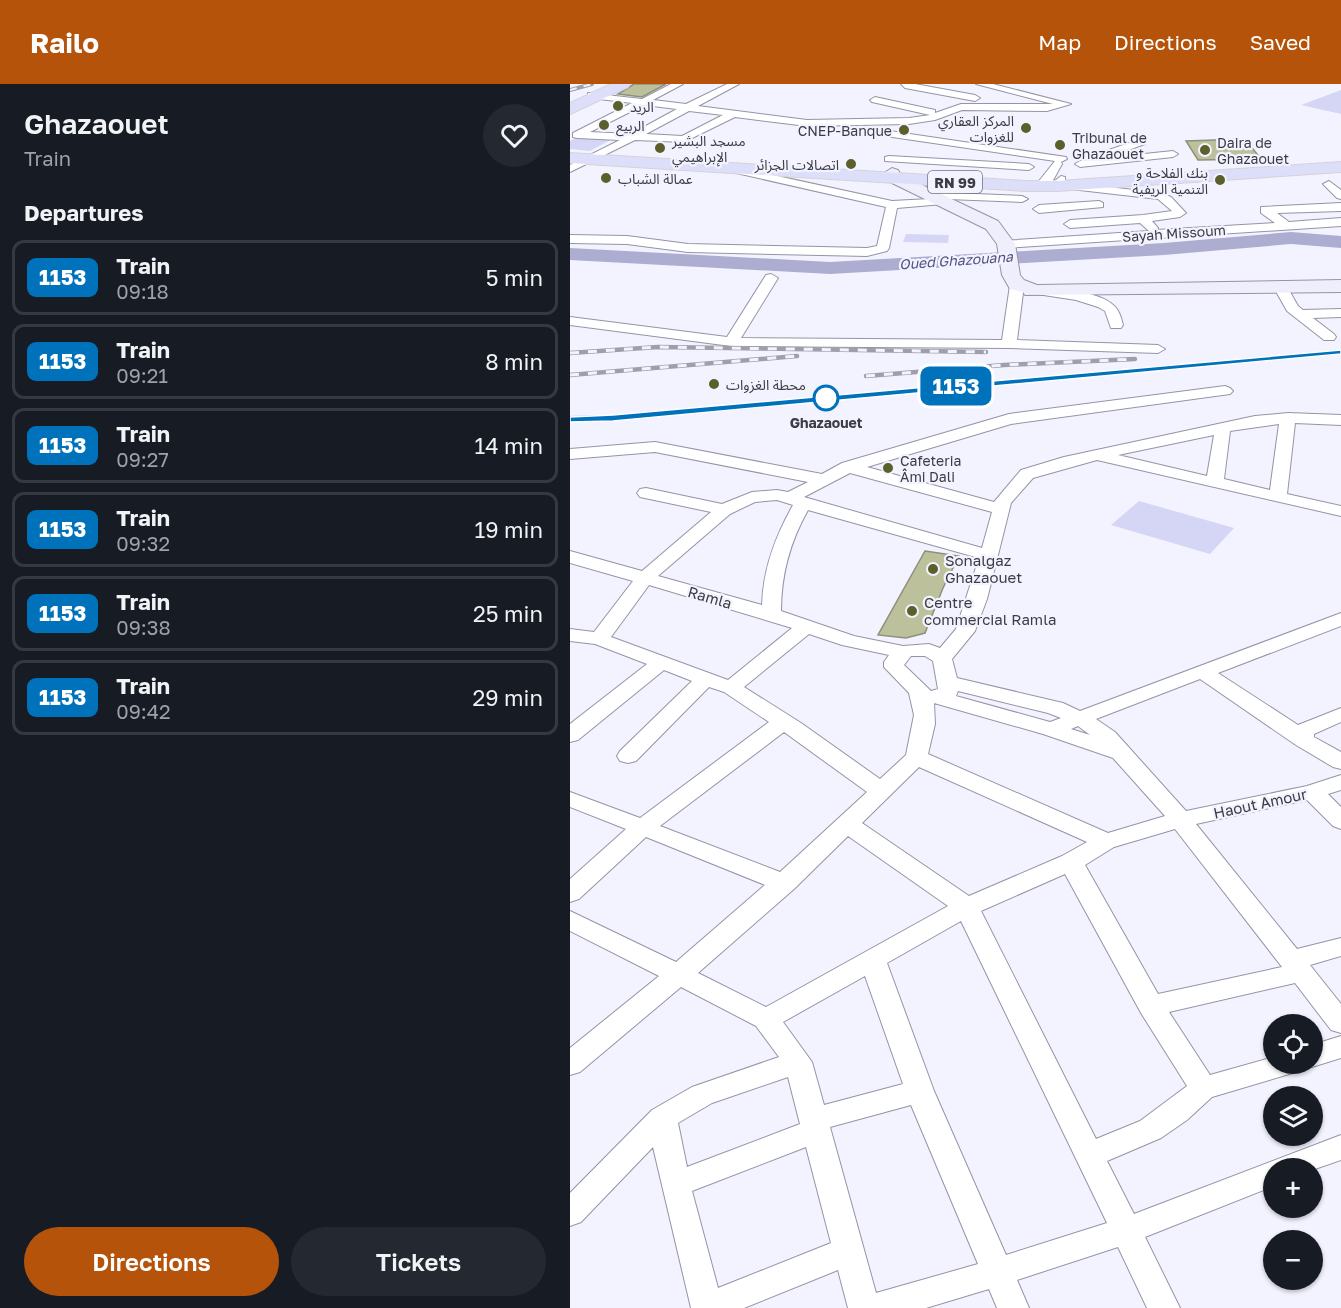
<!DOCTYPE html>
<html lang="en">
<head>
<meta charset="utf-8">
<style>
	body { margin:0; font-family:"Golos Text","Noto Sans Arabic",sans-serif; background:#242831; color:#f1f3f6; height:100vh; display:flex; flex-direction:column; font-size:22px; white-space:nowrap }
	* { box-sizing:border-box; margin:0 }
	p { font-size:20px; color:#9ea1a6 }
	.icon { flex:none; width:33px; height:33px; fill:none; stroke:currentColor; stroke-width:2; stroke-linecap:round; stroke-linejoin:round }
	.map { position:relative; flex:1; overflow:hidden }
	.panel { display:flex; flex-direction:column; background:#171b24; width:570px }
	.panel>* { flex:none }
	.badge { padding:0 12px; border-radius:9px; font-size:21px; line-height:39px }
	.controls { position:absolute; left:693px; top:930px; display:grid; gap:12px }
	.controls a { display:grid; place-items:center; width:60px; height:60px; border-radius:50%; background:#171b24; box-shadow:0 2px 4px #0004; font-size:30px }
	.map>.badge { position:absolute; translate:-50% -50%; box-shadow:0 0 0 3px #fff }
	h2 { padding:0 24px; font-size:22px; line-height:54px }
	.round { display:grid; place-items:center; flex:none; width:63px; height:63px; border-radius:32px; background:#242831 }
	.overview { display:flex; align-items:center; justify-content:space-between; height:102px; padding:0 24px }
	h1 { font-size:28px; font-weight:600; line-height:45px }
	.cta { display:flex; gap:12px; margin-top:auto; padding:12px 24px }
	.cta a { flex:1; height:69px; border-radius:36px; background:#b45309; color:#fff; font-size:24px; font-weight:600; line-height:69px; text-align:center }
	.cta a+a { background:#242831; color:#f1f3f6 }
	ul { padding:0; list-style:none }
	li { display:flex; align-items:center; gap:18px; height:75px; margin:0 12px 9px; padding:0 12px; border:3px solid #363941; border-radius:12px }
	li div { flex:1 }
	li b { display:block; font-size:22px }
	li em { font-style:normal }
	li .badge { min-width:66px; font-weight:700; text-align:center }
	header { display:flex; align-items:center; gap:36px; box-sizing:border-box; height:84px; padding:0 30px; background:#b45309; color:#fff }
	header strong { font-size:28px }
	nav { display:flex; gap:33px; margin-inline-start:auto; font-size:21px }
	main { display:flex; flex:1; min-height:0 }
	.map>svg:first-child { display:block }
	.green { fill:#d5d6f5 }
	.lines { fill:none; stroke-linecap:round; stroke-linejoin:round }
	.river { fill:#adadd1; fill-rule:evenodd }
	.building { fill:#bcc19b; stroke:#8e907e; stroke-width:1.5 }
	.minor-casing { stroke:#9494a6; stroke-width:2 }
	.secondary-casing { stroke:#9494a6; stroke-width:2 }
	.primary-casing { stroke:#d4d4d6; stroke-width:2 }
	.minor { fill:#fff; fill-rule:evenodd }
	.secondary { fill:#eeeefd; fill-rule:evenodd }
	.primary { fill:#dddefa; fill-rule:evenodd }
	.rail-far2-casing { stroke:#9e9fa9; stroke-width:4 }
	.rail-far1-casing { stroke:#9e9fa9; stroke-width:4.5 }
	.rail-casing { stroke:#9e9fa9; stroke-width:6 }
	.rail-far2 { stroke:#f2f3ff; stroke-width:2; stroke-dasharray:7; stroke-linecap:butt }
	.rail-far1 { stroke:#f2f3ff; stroke-width:3; stroke-dasharray:9; stroke-linecap:butt }
	.rail { stroke:#f2f3ff; stroke-width:4; stroke-dasharray:11; stroke-linecap:butt }
	.line { fill:#0072bc; stroke:#fff; stroke-width:1.5 }
	.poi-dot { fill:#5b5f2c; stroke:#f2f3ff; stroke-width:2 }
	.stop-dot { fill:#fff; stroke:#0072bc; stroke-width:3 }
	.labels { text-anchor:middle; dominant-baseline:central; stroke-width:4.5; stroke-linejoin:round; paint-order:stroke }
	.far-poi-label { font-size:14px; fill:#3c3c44; stroke:#f2f3ff; text-anchor:start }
	.shield { fill:#f2f3ff; stroke:#73737c; stroke-width:1.5 }
	.shield-label { font-size:14px; font-weight:bold; fill:#3c3c44 }
	.far-street-label { font-size:14px; fill:#3c3c44; stroke:#f2f3ff }
	.far-water-label { font-size:14px; font-style:italic; fill:#515082; stroke:#f2f3ff }
	.far-stop-label { font-size:14px; font-weight:bold; fill:#3c3c44; stroke:#f2f3ff }
	.poi-label { font-size:15px; fill:#3c3c44; stroke:#f2f3ff; text-anchor:start }
	.street-label { font-size:15px; fill:#3c3c44; stroke:#f2f3ff }
</style>
</head>
<body>
<header>
<strong>Railo</strong>
<nav><a>Map</a><a>Directions</a><a>Saved</a></nav>
</header>
<main>
<section class="panel">
<div class="overview"><div><h1>Ghazaouet</h1><p>Train</p></div><a class="round"><svg class="icon" aria-label="heart" viewBox="0 0 24 24"><path d="M12 20l-8-8c-3-5 5-10 8-4 3-6 11-1 8 4z"/></svg></a></div>
<h2>Departures</h2>
<ul>
<li><span class="badge" style="background:#0072bc;color:#fff">1153</span><div><b>Train</b><p>09:18</p></div><em>5 min</em></li>
<li><span class="badge" style="background:#0072bc;color:#fff">1153</span><div><b>Train</b><p>09:21</p></div><em>8 min</em></li>
<li><span class="badge" style="background:#0072bc;color:#fff">1153</span><div><b>Train</b><p>09:27</p></div><em>14 min</em></li>
<li><span class="badge" style="background:#0072bc;color:#fff">1153</span><div><b>Train</b><p>09:32</p></div><em>19 min</em></li>
<li><span class="badge" style="background:#0072bc;color:#fff">1153</span><div><b>Train</b><p>09:38</p></div><em>25 min</em></li>
<li><span class="badge" style="background:#0072bc;color:#fff">1153</span><div><b>Train</b><p>09:42</p></div><em>29 min</em></li>
</ul>
<div class="cta"><a>Directions</a><a>Tickets</a></div>
</section>
<div class="map">
<svg width="771" height="1224" viewBox="0 0 771 1224">
	<rect width="100%" height="100%" fill="#f2f3ff"/>
	<!-- green -->
	<path class="green" d="M771,6V30L731,21Z
		M9,52L44,54L20,67L0,65V57Z
		M336,150L379,151L378,159L333,158Z
		M569,417L664,444L640,470L541,441Z"/>
	<g class="lines">
		<!-- river -->
		<path class="river" d="M721,148L771,152V164L721,160L594,171L260,190L0,176V164L260,178L594,159Z"/>
	</g>
	<!-- building -->
	<path class="building" d="M64,0H96L72,13L48,10Z
		M675,55L691,75L628,76L616,57Z
		M355,467L389,472L373,504L355,549L336,554L308,551Z"/>
	<g class="lines">
		<!-- minor casing -->
		<g class="minor-casing">
			<path id="minor" d="M101,0H113L83,16L116,20L157,0H169L128,22L237,36L339,34L360,31L302,18L300,16L305,13L365,26V29L391,20H483L406,0H423L501,20L477,27L392,26L365,36L339,40L237,42L165,33L114,58L65,56L0,88V81L50,56L7,54L3,53V49L62,19L21,14L18,13V9L72,15ZM74,21L107,25L61,50L20,48ZM119,27L153,31L112,52L76,50Z
				M331,0H345L405,11L410,14L405,17L335,4Z
				M306,45L496,73L497,75L491,78L492,80L481,100L491,92L495,93V98L590,109L601,113L616,129L610,133L582,137L588,144L586,146L705,139L691,129V123L771,119V127L707,129L719,138L771,134V142L436,164L432,163L430,160L432,157L579,147L570,139L500,144L494,140L500,136L573,131L602,127L588,115L492,104L480,107L471,104L469,97L485,77L302,50V46Z
				M571,55L575,56V60L536,74L603,67L608,70L603,73L510,83L505,80L510,77L529,75L526,72L527,70Z
				M319,72L459,80L464,83L459,86L315,77V73Z
				M157,81L322,117L360,115L352,111L358,108L452,112L458,115L452,118L378,115L377,119L373,120L327,124L319,164L317,167L297,172L118,168L57,160L0,159V151L57,152L118,160L297,164L307,162L316,123L153,86L152,84Z
				M759,97L771,106V115L767,114L753,100Z
				M529,117L533,119V123L469,129L463,125L469,121Z
				M201,190L208,194L171,254L432,256L440,201L447,197L454,201L447,256L588,261L595,265L588,269L439,264L161,262L0,241V233L157,253L196,191Z
				M710,198L715,199L728,222L733,226L771,225V233L743,234L764,250L766,253L764,256H754L717,227L703,202Z
				M472,203C490,204 528,208 542,220C549,225 551,233 553,241L551,244H541L535,227L528,223L506,216L467,210L465,207Z
				M655,302L660,304L663,307L660,310L441,340L297,383L424,418L451,386L494,373L685,332L718,329L771,331V341L725,339L717,410L771,422V432L527,376L463,394L441,419L417,515L405,547L382,575L387,594L493,619L510,627L771,529V542L648,589L728,641L771,624V638L744,650V653L771,668V685L763,683L726,661L630,595L526,635L545,648L616,727L737,702L771,691V706L758,710L771,723V745L763,742L737,716L626,740L727,865L771,854V872L740,881L771,920V949L761,946L725,899L599,928L640,991L704,973V980H730L726,988L642,1013L617,1036L591,1054L537,1077L564,1130L771,1051V1076L742,1086V1084H704V1102L575,1153L610,1224H577L548,1163L447,1196L459,1224H427L419,1205L356,1224H278L268,1186L174,1224H121L83,1063L11,1138L0,1142V1109L82,1026L122,1003L209,973L186,942L111,903L10,988L0,991V964L89,892L0,847V827L106,878L195,801L76,753L9,815L0,818V795L56,745L0,723V708L70,734L199,638L154,608L139,603L66,677L58,679L50,677L47,672L50,667L122,597L94,586L8,656L0,658V640L77,580L25,560L0,557V545L24,548L63,497L0,479V467L72,487L141,428L70,413L67,409L70,405L76,404L152,420L182,408L207,406L218,408L238,398L85,368L0,375V365L85,358L252,390L272,379L439,330ZM709,340L700,406L654,395L660,347ZM644,351L637,392L548,371ZM280,389L422,428L412,464L234,413ZM207,416L223,421C205,453 193,485 192,521L88,492L160,430L185,418ZM238,426L409,474L386,545L370,564L359,560L333,562L284,552L211,527C211,490 220,458 238,426ZM79,501L222,544L158,596L41,553ZM239,550L272,561L319,571L314,578V583L339,609L344,631L336,671L310,695L231,639L174,603ZM341,572H355L363,577L368,605L361,607L334,581ZM388,607L478,629L491,634L480,638L386,612ZM364,619L473,650L543,674L595,732L538,749L358,670L365,640ZM508,642L520,651L501,645ZM214,648L297,708L210,788L90,742ZM349,683L517,758L492,772L399,812L292,739ZM605,745L712,883L588,910L515,781L544,763ZM278,752L378,822L196,923L128,889L224,805ZM495,790L571,929L617,1002L570,1037L526,1055L411,827ZM391,837L537,1139L436,1171L364,1007L317,879ZM295,892L333,1000L254,1021L242,978L213,938ZM218,993L230,1040L117,1083L108,1039L142,1019ZM341,1021L408,1180L306,1209L260,1043ZM236,1063L261,1159L148,1204L122,1107Z
				M771,952V974L742,983L732,980H742V961Z"/>
		</g>
		<!-- secondary casing -->
		<g class="secondary-casing">
			<path id="secondary" d="M322,84L328,86L331,91L428,137L445,160L450,191L454,196L467,201L771,196V208L455,211L453,208L440,205L432,191L427,160L416,145L318,97L314,89Z"/>
		</g>
		<!-- primary casing -->
		<g class="primary-casing">
			<path id="primary" d="M41,0H60L58,3L0,30V19Z
				M0,69L456,97H488L771,78V88L488,107H456L0,79Z"/>
		</g>
		<!-- minor -->
		<use href="#minor" class="minor"/>
		<!-- secondary -->
		<use href="#secondary" class="secondary"/>
		<!-- primary -->
		<use href="#primary" class="primary"/>
		<!-- rail-far2 casing -->
		<g class="rail-far2-casing">
			<path id="rail-far2" d="M0,6L22,0"/>
		</g>
		<!-- rail-far1 casing -->
		<g class="rail-far1-casing">
			<path id="rail-far1" d="M0,269L88,263L416,268
				M0,291L227,272
				M296,292L434,281L565,275
				M194,320L771,268"/>
		</g>
		<!-- rail casing -->
		<g class="rail-casing">
			<path id="rail" d="M0,335L43,334L210,319"/>
		</g>
		<!-- rail-far2 -->
		<use href="#rail-far2" class="rail-far2"/>
		<!-- rail-far1 -->
		<use href="#rail-far1" class="rail-far1"/>
		<!-- rail -->
		<use href="#rail" class="rail"/>
	</g>
	<!-- line -->
	<path class="line" d="M771,266V270L43,337L0,338V333L43,331Z"/>
	<!-- markers -->
	<g class="poi-dot">
		<circle cx="48" cy="22" r="6"/>
		<circle cx="34" cy="41" r="6"/>
		<circle cx="456" cy="44" r="6"/>
		<circle cx="334" cy="46" r="6"/>
		<circle cx="490" cy="61" r="6"/>
		<circle cx="90" cy="64" r="6"/>
		<circle cx="635" cy="66" r="6"/>
		<circle cx="281" cy="80" r="6"/>
		<circle cx="36" cy="94" r="6"/>
		<circle cx="650" cy="96" r="6"/>
		<circle cx="144" cy="300" r="6"/>
		<circle cx="318" cy="384" r="6"/>
		<circle cx="363" cy="485" r="6"/>
		<circle cx="342" cy="527" r="6"/>
	</g>
	<circle class="stop-dot" cx="256" cy="314" r="12"/>
	<g class="labels">
		<!-- far-poi labels -->
		<g class="far-poi-label">
			<text x="60" y="22">الريد</text>
			<text x="444" y="36" text-anchor="end">المركز العقاري<tspan x="444" dy="16">للغزوات</tspan></text>
			<text x="46" y="41">الربيع</text>
			<text x="322" y="46" text-anchor="end">CNEP-Banque</text>
			<text x="502" y="53">Tribunal de<tspan x="502" dy="16">Ghazaouet</tspan></text>
			<text x="102" y="56">مسجد البشير<tspan x="102" dy="16">الإبراهيمي</tspan></text>
			<text x="647" y="58">Daira de<tspan x="647" dy="16">Ghazaouet</tspan></text>
			<text x="269" y="80" text-anchor="end">اتصالات الجزائر</text>
			<text x="638" y="88" text-anchor="end">بنك الفلاحة و<tspan x="638" dy="16">التنمية الريفية</tspan></text>
			<text x="48" y="94">عمالة الشباب</text>
			<text x="156" y="300">محطة الغزوات</text>
			<text x="330" y="376">Cafeteria<tspan x="330" dy="16">Âmi Dali</tspan></text>
		</g>
		<!-- shield labels -->
		<rect class="shield" x="358" y="87" width="54" height="22" rx="4.5"/>
		<g class="shield-label">
			<text x="385" y="98">RN 99</text>
		</g>
		<!-- far-street labels -->
		<g class="far-street-label">
			<text transform="translate(604 149) rotate(-4)">Sayah Missoum</text>
		</g>
		<!-- far-water labels -->
		<g class="far-water-label">
			<text transform="translate(386 176) rotate(-4)">Oued Ghazouana</text>
		</g>
		<!-- far-stop labels -->
		<g class="far-stop-label">
			<text x="256" y="338">Ghazaouet</text>
		</g>
		<!-- poi labels -->
		<g class="poi-label">
			<text x="375" y="476">Sonalgaz<tspan x="375" dy="17">Ghazaouet</tspan></text>
			<text x="354" y="518">Centre<tspan x="354" dy="17">commercial Ramla</tspan></text>
		</g>
		<!-- street labels -->
		<g class="street-label">
			<text transform="translate(140 513) rotate(16)">Ramla</text>
			<text transform="translate(690 719) rotate(-12)">Haout Amour</text>
		</g>
	</g>
</svg>
<div class="controls">
<a><svg class="icon" aria-label="locate" viewBox="0 0 24 24"><circle cx="12" cy="12" r="6"/><path d="M12 2v4M12 18v4M2 12h4M18 12h4"/></svg></a>
<a><svg class="icon" aria-label="layers" viewBox="0 0 24 24"><path d="M12 4l9 5-9 5-9-5zM3 14l9 5 9-5"/></svg></a>
<a>+</a>
<a>−</a>
</div>
<b class="badge" style="left:386px;top:302px;background:#0072bc;color:#fff">1153</b>
</div>
</main>
</body>
</html>
